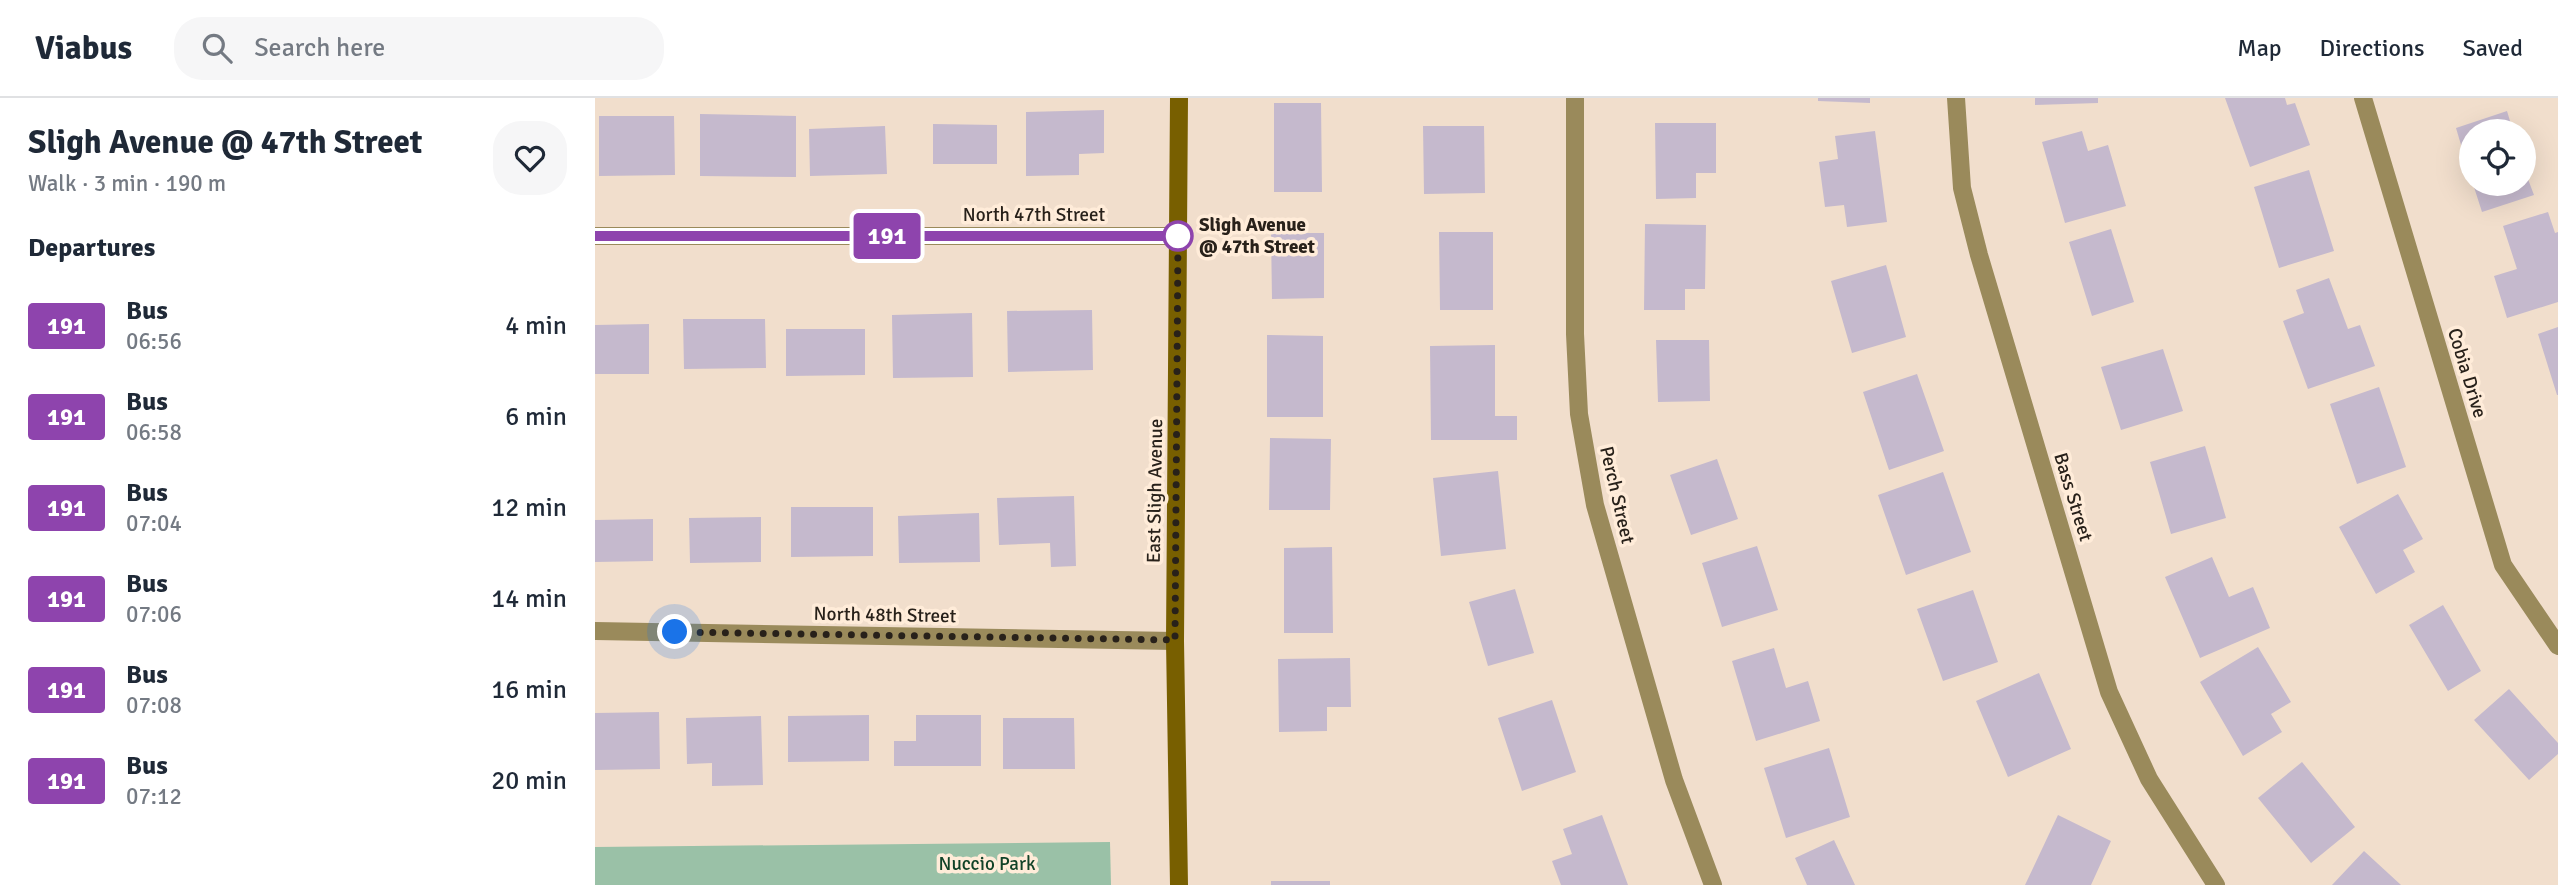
<!DOCTYPE html>
<html lang="en">
<head>
<meta charset="utf-8">
<style>
	body { margin:0; font-family:Signika,sans-serif; background:#f6f6f7; color:#1f2937; height:100vh; display:flex; flex-direction:column; font-size:26px; white-space:nowrap }
	* { box-sizing:border-box; margin:0 }
	p { font-size:23px; color:#747a83 }
	.icon { flex:none; width:38px; height:38px; fill:none; stroke:currentColor; stroke-width:2; stroke-linecap:round; stroke-linejoin:round }
	.map { position:relative; flex:1; overflow:hidden }
	.drawer { display:flex; flex-direction:column; background:#fff; width:595px }
	.drawer>* { flex:none }
	.badge { padding:0 14px; border-radius:5px; font-size:24px; line-height:46px }
	.fabs { position:absolute; left:1864px; top:21px; display:grid; gap:14px }
	.fabs a { display:grid; place-items:center; width:77px; height:77px; border-radius:50%; background:#fff; box-shadow:0 7px 28px #0002; font-size:35px }
	.you { position:absolute; width:35px; height:35px; margin:-18px; border:5px solid #fff; border-radius:50%; background:#1a73e8; box-shadow:0 0 0 10px #1a73e833 }
	.map>.badge { position:absolute; translate:-50% -50%; box-shadow:0 0 0 4px #fff }
	h2 { padding:0 28px; font-size:26px; line-height:63px }
	.round { display:grid; place-items:center; flex:none; width:74px; height:74px; border-radius:28px; background:#f6f6f7 }
	.overview { display:flex; align-items:center; justify-content:space-between; height:119px; padding:0 28px }
	h1 { font-size:33px; font-weight:800; line-height:52px }
	ul { padding:0; list-style:none }
	li { display:flex; align-items:center; gap:21px; height:91px; padding:0 28px }
	li div { flex:1 }
	li b { display:block; font-size:26px }
	li em { font-style:normal }
	li .badge { min-width:77px; font-weight:700; text-align:center }
	header { display:flex; align-items:center; gap:42px; box-sizing:border-box; height:98px; padding:0 35px; background:#fff; border-bottom:2px solid #e0e1e3 }
	header strong { font-size:33px }
	nav { display:flex; gap:38px; margin-inline-start:auto; font-size:24px }
	.search { width:490px; height:63px; background:#f6f6f7; display:flex; align-items:center; gap:18px; box-sizing:border-box; padding:0 24px; border-radius:28px; color:#747a83; font-size:26px }
	main { display:flex; flex:1; min-height:0 }
	.map>svg:first-child { display:block }
	.green { fill:#9ac1a7 }
	.building { fill:#c5b9cd }
	.lines { fill:none; stroke-linecap:round; stroke-linejoin:round }
	.street { stroke:#9a8a5b; stroke-width:18 }
	.secondary { stroke:#785f00; stroke-width:18 }
	.line-casing { stroke:#fff; stroke-width:16 }
	.line { stroke:#8e44ad; stroke-width:10 }
	.walk { stroke:#28211a; stroke-width:7; stroke-dasharray:0 12.6 }
	.stop-dot { fill:#fff; stroke:#8e44ad; stroke-width:3.5 }
	.labels { text-anchor:middle; dominant-baseline:central; stroke-width:7; stroke-linejoin:round; paint-order:stroke }
	.street-label { font-size:19px; fill:#28211a; stroke:#ffecd9 }
	.stop-label { font-size:19px; font-weight:bold; fill:#28211a; stroke:#ffecd9; text-anchor:start }
	.park-label { font-size:19px; fill:#104227; stroke:#ffecd9 }
</style>
</head>
<body>
<header>
<strong>Viabus</strong>
<div class="search"><svg class="icon" aria-label="search" viewBox="0 0 24 24"><circle cx="10" cy="10" r="6"/><path d="M15 15l6 6"/></svg>Search here</div>
<nav><a>Map</a><a>Directions</a><a>Saved</a></nav>
</header>
<main>
<section class="drawer">
<div class="overview"><div><h1>Sligh Avenue @ 47th Street</h1><p>Walk · 3 min · 190 m</p></div><a class="round"><svg class="icon" aria-label="heart" viewBox="0 0 24 24"><path d="M12 20l-8-8c-3-5 5-10 8-4 3-6 11-1 8 4z"/></svg></a></div>
<h2>Departures</h2>
<ul>
<li><span class="badge" style="background:#8e44ad;color:#fff">191</span><div><b>Bus</b><p>06:56</p></div><em>4 min</em></li>
<li><span class="badge" style="background:#8e44ad;color:#fff">191</span><div><b>Bus</b><p>06:58</p></div><em>6 min</em></li>
<li><span class="badge" style="background:#8e44ad;color:#fff">191</span><div><b>Bus</b><p>07:04</p></div><em>12 min</em></li>
<li><span class="badge" style="background:#8e44ad;color:#fff">191</span><div><b>Bus</b><p>07:06</p></div><em>14 min</em></li>
<li><span class="badge" style="background:#8e44ad;color:#fff">191</span><div><b>Bus</b><p>07:08</p></div><em>16 min</em></li>
<li><span class="badge" style="background:#8e44ad;color:#fff">191</span><div><b>Bus</b><p>07:12</p></div><em>20 min</em></li>
</ul>
</section>
<div class="map">
<svg width="1963" height="787" viewBox="0 0 1963 787">
	<rect width="100%" height="100%" fill="#f1decc"/>
	<!-- green -->
	<path class="green" d="M515,744L516,787H0V749Z"/>
	<!-- building -->
	<path class="building" d="M1223,0H1275V5L1223,3Z
		M1440,0H1503V5L1440,7Z
		M1630,0H1690L1692,7L1700,5L1715,47L1655,69Z
		M679,5H726L727,94H679Z
		M509,12V55L484,56V77L431,78V14Z
		M1912,13L1918,33H1876L1875,77L1861,30Z
		M105,16L201,18V79L105,78Z
		M4,18H79L80,77L4,78Z
		M1060,25H1121V75H1101V100L1061,101Z
		M338,26L402,27V66H338Z
		M290,28L292,76L215,78L214,31Z
		M828,28H889L890,95L829,96Z
		M1280,33L1292,124L1252,129L1249,107L1230,109L1224,64L1243,61L1240,38Z
		M1487,33L1493,53L1513,47L1531,108L1470,125L1447,44Z
		M1928,68L1939,97L1887,114L1878,86H1928Z
		M1714,72L1739,153L1684,170L1659,89Z
		M1953,114L1960,135L1963,134V204L1912,220L1899,178L1922,171L1908,128Z
		M1050,126L1111,127L1110,191H1090V212H1049Z
		M1516,131L1539,204L1497,218L1474,144Z
		M844,134H898V212H845Z
		M676,135H729V200L677,201Z
		M1291,167L1311,239L1257,255L1236,183Z
		M1734,180L1753,231L1765,227L1780,268L1713,291L1688,223L1709,215L1701,192Z
		M497,212L498,272L413,274L412,213Z
		M377,215L378,279L298,280L297,217Z
		M88,221H170L171,270L89,271Z
		M54,226V276H0V227Z
		M1963,229V297H1962L1943,236Z
		M191,231H270V277L191,278Z
		M672,237L728,238V319H672Z
		M1061,242H1114L1115,303L1063,304Z
		M900,247V318H922V342H836L835,248Z
		M1568,251L1588,313L1526,332L1506,269Z
		M1322,276L1349,353L1294,372L1268,294Z
		M1784,289L1811,369L1762,386L1735,306Z
		M675,340L736,341L735,412H674Z
		M1610,348L1631,420L1576,436L1555,364Z
		M1122,361L1143,421L1096,437L1075,377Z
		M903,373L911,451L846,458L838,380Z
		M1348,374L1376,454L1311,477L1283,397Z
		M1803,396L1828,441L1808,452L1820,474L1781,496L1744,429Z
		M479,398L481,468L456,469L455,445L404,447L402,400Z
		M196,409H278V458L196,459Z
		M384,415L385,464L304,465L303,418Z
		M166,419V464L95,465L94,420Z
		M58,421V463L0,464V422Z
		M1162,448L1183,512L1127,529L1107,465Z
		M737,449L738,535H689V450Z
		M1617,459L1634,499L1658,489L1675,530L1605,560L1570,479Z
		M920,491L939,555L893,568L874,504Z
		M1378,492L1403,564L1348,583L1322,511Z
		M1848,507L1886,573L1853,593L1814,527Z
		M1663,549L1696,604L1676,616L1687,634L1648,658L1605,584Z
		M1179,550L1191,590L1213,583L1225,623L1161,643L1137,563Z
		M755,560L756,609H732V633L684,634L683,561Z
		M1444,575L1476,651L1413,679L1381,603Z
		M1914,591L1963,645V656L1934,682L1879,622Z
		M957,602L981,674L927,693L903,620Z
		M64,614L65,671L0,672V615Z
		M274,617V663L193,664V618Z
		M321,617H386V668H299V643H321Z
		M166,618L168,687L117,688V665L92,666L91,620Z
		M408,620H479L480,671H408Z
		M1234,650L1255,719L1191,740L1169,670Z
		M1707,664L1760,729L1716,765L1663,700Z
		M1007,717L1033,787H966L957,763L977,756L968,731Z
		M1463,717L1516,743L1496,787H1430Z
		M1239,742L1260,787H1212L1200,760Z
		M1769,753L1806,787H1737Z
		M676,783H735V787H676Z"/>
	<g class="lines">
		<!-- street -->
		<path class="street" d="M980,0V236L984,316L1000,407L1079,682L1118,787
			M1361,0L1367,90L1384,157L1514,594L1554,681L1621,787
			M1768,0L1908,467L1963,548
			M0,138H583
			M0,533L580,543"/>
		<!-- secondary -->
		<path class="secondary" d="M584,0L580,543L584,787"/>
	</g>
	<g class="lines">
		<!-- line casing -->
		<g class="line-casing">
			<path id="line" d="M0,138H583"/>
		</g>
		<!-- line -->
		<use href="#line" class="line"/>
		<!-- walk -->
		<path class="walk" d="M80,534L580,542L583,138"/>
	</g>
	<!-- markers -->
	<circle class="stop-dot" cx="583" cy="138" r="14"/>
	<g class="labels">
		<!-- street labels -->
		<g class="street-label">
			<text x="439" y="117">North 47th Street</text>
			<text transform="translate(1872 275) rotate(73)">Cobia Drive</text>
			<text transform="translate(560 393) rotate(-89)">East Sligh Avenue</text>
			<text transform="translate(1022 397) rotate(77)">Perch Street</text>
			<text transform="translate(1478 399) rotate(73)">Bass Street</text>
			<text transform="translate(290 517) rotate(1)">North 48th Street</text>
		</g>
		<!-- stop labels -->
		<g class="stop-label">
			<text x="604" y="127">Sligh Avenue<tspan x="604" dy="22">@ 47th Street</tspan></text>
		</g>
		<!-- park labels -->
		<g class="park-label">
			<text x="392" y="766">Nuccio Park</text>
		</g>
	</g>
</svg>
<div class="fabs">
<a><svg class="icon" aria-label="locate" viewBox="0 0 24 24"><circle cx="12" cy="12" r="6"/><path d="M12 2v4M12 18v4M2 12h4M18 12h4"/></svg></a>
</div>
<div class="you" style="left:80px;top:534px"></div>
<b class="badge" style="left:292px;top:138px;background:#8e44ad;color:#fff">191</b>
</div>
</main>
</body>
</html>
